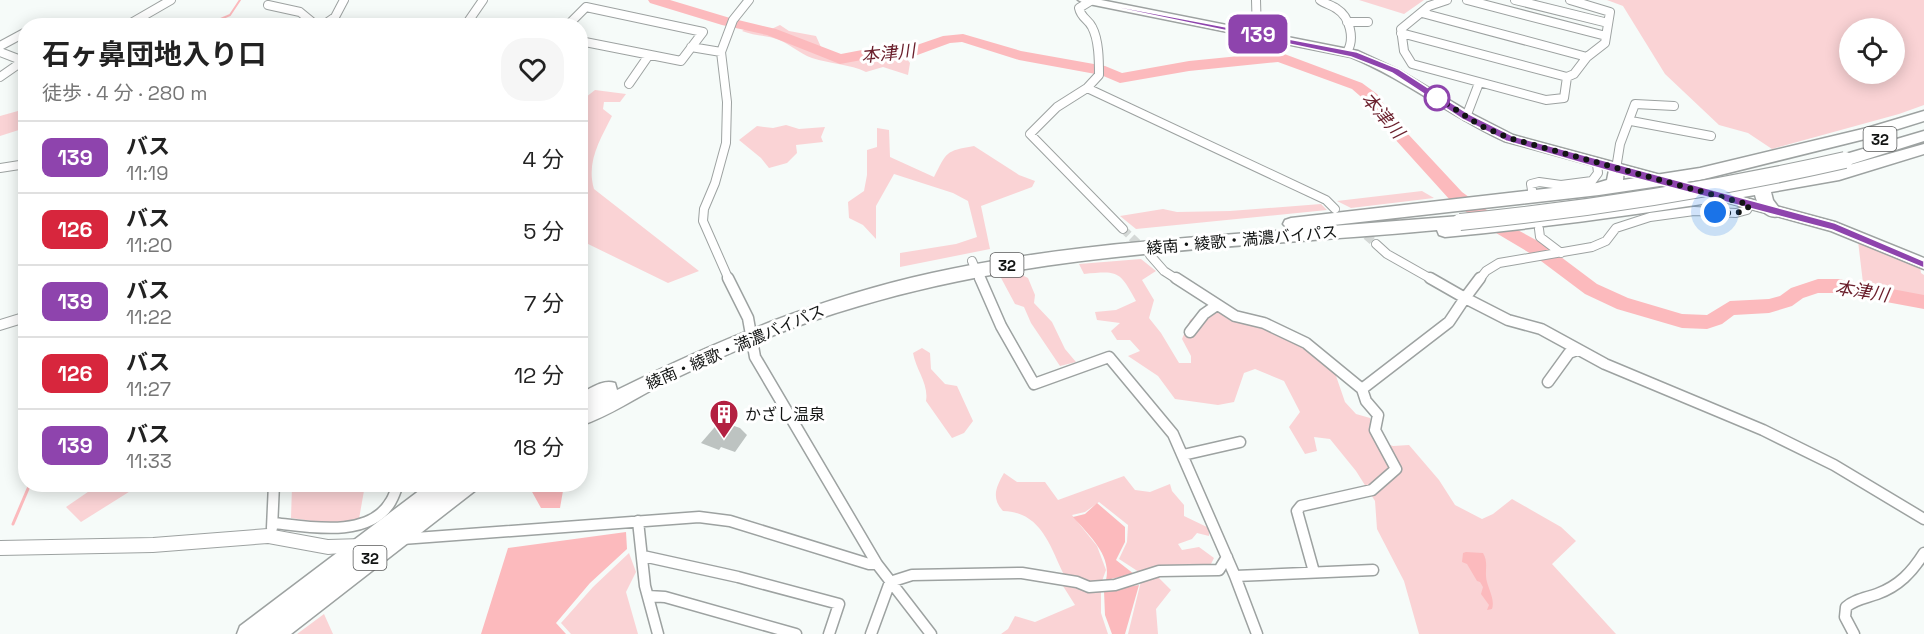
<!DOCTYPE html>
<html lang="ja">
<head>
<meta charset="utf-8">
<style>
	body { margin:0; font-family:"Space Grotesk","Noto Sans JP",sans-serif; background:#f6f6f6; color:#222; height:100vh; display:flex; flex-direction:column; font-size:22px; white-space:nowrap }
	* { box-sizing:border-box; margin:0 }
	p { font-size:20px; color:#767676 }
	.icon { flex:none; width:33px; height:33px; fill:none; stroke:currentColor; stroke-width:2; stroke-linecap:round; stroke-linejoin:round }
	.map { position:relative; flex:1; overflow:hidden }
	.panel { position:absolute; left:18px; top:18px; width:570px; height:474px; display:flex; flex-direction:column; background:#fff; border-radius:24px; box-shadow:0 3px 15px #0003 }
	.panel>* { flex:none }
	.badge { padding:0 12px; border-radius:9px; font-size:21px; line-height:39px }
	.fabs { position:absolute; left:1839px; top:18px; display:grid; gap:12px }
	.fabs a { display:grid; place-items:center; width:66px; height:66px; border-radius:50%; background:#fff; box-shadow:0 3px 15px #0003; font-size:30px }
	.you { position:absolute; width:30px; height:30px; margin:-15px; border:4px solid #fff; border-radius:50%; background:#1a73e8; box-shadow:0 0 0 9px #1a73e833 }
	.map>.badge { position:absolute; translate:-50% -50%; box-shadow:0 0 0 3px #fff }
	.round { display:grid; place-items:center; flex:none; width:63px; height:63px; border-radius:24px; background:#f6f6f6 }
	.summary { display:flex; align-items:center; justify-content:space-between; height:102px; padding:0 24px }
	h1 { font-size:28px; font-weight:700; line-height:45px }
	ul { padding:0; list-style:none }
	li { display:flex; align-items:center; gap:18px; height:72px; padding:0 24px; border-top:2px solid #e0e0e0 }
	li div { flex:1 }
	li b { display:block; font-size:22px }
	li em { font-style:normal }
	li .badge { min-width:66px; font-weight:700; text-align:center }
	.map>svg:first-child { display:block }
	.green { fill:#fad3d5; fill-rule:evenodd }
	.water { fill:#fcbabd }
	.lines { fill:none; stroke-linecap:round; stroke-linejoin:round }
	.stream-far1 { stroke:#fcbabd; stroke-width:2 }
	.stream { stroke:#fcbabd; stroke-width:3 }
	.river { fill:#fcbabd; fill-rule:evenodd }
	.building { fill:#bdc3c1 }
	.street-tunnel { stroke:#d4d8d6; stroke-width:8; stroke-dasharray:8 4; stroke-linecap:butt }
	.street-far1-casing { stroke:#9da2a1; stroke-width:10 }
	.street-casing { stroke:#9da2a1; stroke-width:13 }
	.secondary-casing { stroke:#9da2a1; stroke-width:2 }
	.primary-casing { stroke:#9da2a1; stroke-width:3 }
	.highway-casing { stroke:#9da2a1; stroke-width:3 }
	.street-far1 { stroke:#fff; stroke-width:8 }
	.street { stroke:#fff; stroke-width:10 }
	.secondary { fill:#fff; fill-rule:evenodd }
	.primary { fill:#fff; fill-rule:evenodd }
	.highway { fill:#fff; fill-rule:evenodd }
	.highway-bridge-casing { stroke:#9da2a1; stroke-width:18; stroke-linecap:butt }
	.highway-bridge { stroke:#fff; stroke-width:16 }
	.line { fill:#8e44ad; stroke:#fff; stroke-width:1.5 }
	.walk { stroke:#121413; stroke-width:6; stroke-dasharray:0 10.8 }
	.stop-dot { fill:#fff; stroke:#8e44ad; stroke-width:3 }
	.labels { text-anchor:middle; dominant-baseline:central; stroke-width:6; stroke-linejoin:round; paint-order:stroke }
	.shield { fill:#fff; stroke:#595a5a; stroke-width:1.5 }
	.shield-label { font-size:15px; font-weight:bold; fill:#121413 }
	.street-label { font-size:16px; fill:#121413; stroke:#fff }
	.poi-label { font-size:16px; fill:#121413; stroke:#fff; text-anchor:start }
	.water-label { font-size:18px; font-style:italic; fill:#6a1e2b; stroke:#fff }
</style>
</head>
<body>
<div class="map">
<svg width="1924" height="634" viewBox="0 0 1924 634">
	<rect width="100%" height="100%" fill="#f6fbf9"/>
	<!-- green -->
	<path class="green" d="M1359,0H1424L1404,14Z
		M1607,0H1924V105L1899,114L1772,149L1748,133L1719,125L1665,74L1623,6ZM1850,28H1894V74H1850Z
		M780,25L789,31L816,36L825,56C852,65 877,51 904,55L910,63L908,75L883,67L866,72C850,64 830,64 812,58C800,54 790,44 779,40C767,35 754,36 742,31L748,27L765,32Z
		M595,90L626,94L620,102H604L603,109L612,116C600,140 586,162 594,189L699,271L668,283L586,243L581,237V101Z
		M25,109V128L0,136V116Z
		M786,125L799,129L825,127L821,137L823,142L796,145L797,153L787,163L769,168L761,158L739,140L757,126L773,128Z
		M877,128L889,130L890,157L934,177C947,152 945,151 974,146L1019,175L1035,181L1032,187L981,206L990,249L900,267V253L956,244L977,237L968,201L953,193L894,174L876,206V239L863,225L849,218L848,202L864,191L867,175V150L877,147Z
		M1422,191L1434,198L1351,208L1337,201Z
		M1321,204L1327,210L1136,229L1120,216L1163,209L1177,212L1230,211Z
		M1858,241L1920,267L1921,273L1924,275V297L1888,292L1863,283Z
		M1141,259L1156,271L1142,280L1154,300L1149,318L1161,333L1179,363H1191V356L1182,339L1190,320L1208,307L1231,319L1262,327L1302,345L1335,373L1345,402L1356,414L1370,418L1376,440L1393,446L1409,445L1439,480L1455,505L1482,519L1493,514L1512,499L1561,527L1576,541L1552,564L1616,634H1419L1404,581L1377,529L1375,501L1356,471L1330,439L1314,437L1317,451L1305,454L1289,427L1300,412L1284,381L1255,369L1244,373L1234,402L1218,405L1175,399L1158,376L1128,356L1140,351L1130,340H1117L1111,331L1120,323L1097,320L1095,312L1116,310L1136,301C1119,270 1118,271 1084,274L1079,264Z
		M1018,273L1028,278L1035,295L1034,303L1052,322L1065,349L1076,362L1060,366L1031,323L1024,307L1015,304L1000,276Z
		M922,348L930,353L931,369L945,384L957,386L973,421L964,433L952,438L926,401C929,384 916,370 913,353Z
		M1004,473L1017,482H1045L1058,500L1124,476L1135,490L1150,492L1170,484L1172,491L1184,505V516L1209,528V536L1197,533L1192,539L1178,544L1182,550L1199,547L1214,558L1209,568L1157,567L1139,572L1119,559L1127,542L1128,525L1099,502L1085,512L1072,515L1097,546L1106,570L1102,581H1087L1064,575C1050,546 1041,512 1003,511C991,498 996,487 1004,473Z
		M98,485V484L140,485L81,522L66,507Z
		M323,485H365L359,519L333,524L291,518L292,486L312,492Z
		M629,553L636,572L626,592L638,634H571L561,623L593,587Z
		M1157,576L1171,590L1156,609L1158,634H1128L1141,581Z
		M1063,586L1101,592V613L1108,634H1001L1008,629L1015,616L1035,622L1075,605Z
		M324,614L333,634H297Z"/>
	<!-- water -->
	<path class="water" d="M530,485H564L560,508H541L531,490Z
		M1097,503L1125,527V542L1116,560L1134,574L1106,580C1112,555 1088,534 1073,517L1085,514Z
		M626,532L627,549L590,583L556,623L566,634H481L508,548Z
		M1466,552L1483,553C1489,563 1484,571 1487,582C1489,590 1495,600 1492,609L1487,610L1489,605L1481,594L1483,587L1480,582L1477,581L1467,564L1462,562L1463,553Z
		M1139,585L1125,634H1112L1105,615L1104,591Z"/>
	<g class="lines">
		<!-- stream-far1 -->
		<path class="stream-far1" d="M212,26L216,21L230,15L240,0"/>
		<!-- stream -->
		<path class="stream" d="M13,524L30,484"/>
		<!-- river -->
		<path class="river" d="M648,0H670L730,18L776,29L841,54L883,46L911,47L943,36L963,34L1021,51L1105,66L1122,73L1189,61L1279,52L1362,83L1377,94L1394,119L1462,192L1503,222L1545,245L1597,284L1628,298L1682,314L1707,315L1730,301L1769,299L1780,296L1791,288L1818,279H1838L1924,295V309L1838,293H1818L1803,298L1792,306L1769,313L1734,315L1722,324L1707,329L1682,328L1617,309L1585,294L1533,255L1491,230L1450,200L1384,127L1367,102L1352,89L1278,62L1189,71L1120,83L1101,75L1019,60L962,42L950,43L912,57L883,56L840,64L767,35L722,25L650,3Z"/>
	</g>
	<!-- building -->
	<path class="building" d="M720,421L740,428L747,435L735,452L721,447L719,450L701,443Z"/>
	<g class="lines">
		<!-- street-tunnel -->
		<path class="street-tunnel" d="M1357,228L1376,244
			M1123,229L1145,250"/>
		<!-- street-far1 casing -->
		<g class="street-far1-casing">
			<path id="street-far1" d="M1256,0L1257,34
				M1320,0C1325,4 1332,5 1337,9C1350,17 1355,39 1347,52
				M1447,0L1429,6L1401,29L1404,51L1412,64L1546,100L1564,98L1567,77L1574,74L1587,57L1605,43L1610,12L1570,0
				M1467,0L1606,36
				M1515,0L1608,23
				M268,5L300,12L317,26
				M1422,13L1587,57
				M1347,22H1368
				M126,26L171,0
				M322,26L335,17L344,0
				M465,26L483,0
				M567,26L586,7L703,32L681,61L580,41
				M1401,33L1567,77
				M0,46L26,32
				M691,47L721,52
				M0,52L26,62
				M0,77L23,61
				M629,84L649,55
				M1087,88L1099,75C1099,61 1099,40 1092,27C1088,19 1081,18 1079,8L1092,0
				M1466,117L1479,83
				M1631,121L1711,136
				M0,168L26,164
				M1616,169L1620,144L1635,104L1674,106
				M1532,190L1531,184L1539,182L1561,185L1592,181L1598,173L1597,164
				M1123,229L1030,134L1057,107L1087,88L1326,200L1335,209
				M1539,229L1540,237L1561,253
				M1376,244L1387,254L1433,280
				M1150,255L1164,271L1178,280
				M972,261L980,280
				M729,280L703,221L704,209L715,183L726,143L727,102L721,52L733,20L749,0
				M1479,280L1486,271L1499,263L1592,247L1606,241L1616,228L1650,217L1694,211L1736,213L1747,210L1750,205"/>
		</g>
		<!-- street casing -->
		<g class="street-casing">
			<path id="street" d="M728,278L748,318L755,357L877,564L931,634
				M980,278L1001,326L1034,384L1109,357L1173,434L1235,576L1257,634
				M1176,278L1235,316L1264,323L1306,343L1362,389L1449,322L1465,298L1430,278
				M1480,278L1465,298L1508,320L1541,329L1605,364L1763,430L1834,465L1924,519
				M1190,332L1204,314L1217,305
				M1548,382L1569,353L1577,350
				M1183,455L1240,442
				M638,521L645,586L658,634
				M274,523C309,527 370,539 391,501C394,496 396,490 398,484
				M272,528L274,484
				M402,539L699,517L730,521L869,564H877
				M643,556L738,577L839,604L829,634
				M1314,572L1297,511L1301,506L1372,490L1396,469L1375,430L1378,415L1366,401L1362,389
				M1235,576L1373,570
				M648,596L665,597L796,634
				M871,634L890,582L912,575L1022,573L1077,582L1089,587L1115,585L1159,571L1219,570L1227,557
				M1854,634L1845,617L1846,607C1855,599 1866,598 1877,594C1899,586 1912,572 1924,553"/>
		</g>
		<!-- secondary casing -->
		<g class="secondary-casing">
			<path id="secondary" d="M26,312V322L0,330V320Z
				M268,529L328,540L362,539L368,541L370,546L368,551L328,554L268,543L153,552L0,555V541L153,538Z"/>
		</g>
		<!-- primary casing -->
		<g class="primary-casing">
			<path id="primary" d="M1078,0H1101L1358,51L1399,70L1474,115L1513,135L1835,222L1924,258V269L1831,231L1504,141C1451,117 1405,79 1351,57L1084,3Z"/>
		</g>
		<!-- highway casing -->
		<g class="highway-casing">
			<path id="highway" d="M1924,111V121L1869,138L1700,180L1599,195L1307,228L1460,216L1466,218L1468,223L1648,202L1839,168L1924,144V154L1839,180L1771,192L1773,200L1782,212L1780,216C1766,220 1758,207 1755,195C1652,213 1549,227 1445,237L1439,235L1437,230C1244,248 1046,250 859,306C792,325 728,353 665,383C637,397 610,416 580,426V394C591,388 603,379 615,383L617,390C718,340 822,297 932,273C1049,247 1170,239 1289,230L1283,224L1285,220L1291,218L1597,183L1607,180L1610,165H1622L1624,169L1623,180L1700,168L1867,128Z
				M1924,131V141L1845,166L1839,164L1837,160L1839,156Z
				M428,484H479L476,490L291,634H237L240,626Z"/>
		</g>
		<!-- street-far1 -->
		<use href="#street-far1" class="street-far1"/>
		<!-- street -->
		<use href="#street" class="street"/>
		<!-- secondary -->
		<use href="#secondary" class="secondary"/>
		<!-- primary -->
		<use href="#primary" class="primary"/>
		<!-- highway -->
		<use href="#highway" class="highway"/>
		<!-- highway-bridge casing -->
		<g class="highway-bridge-casing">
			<path id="highway-bridge" d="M1460,222C1590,209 1718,189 1845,160"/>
		</g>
		<!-- highway-bridge -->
		<use href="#highway-bridge" class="highway-bridge"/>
	</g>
	<!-- line -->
	<path class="line" d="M1080,0H1084L1357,52L1399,69L1469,114L1513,136L1835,223L1924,261V268L1832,230L1616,173L1506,141L1462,119L1392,73L1351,57Z"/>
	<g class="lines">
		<!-- walk -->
		<path class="walk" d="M1437,98L1433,95L1481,126L1509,138L1750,205C1742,216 1728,213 1715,212"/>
	</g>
	<!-- icons -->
	<defs>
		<g id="building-pin" transform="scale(1.5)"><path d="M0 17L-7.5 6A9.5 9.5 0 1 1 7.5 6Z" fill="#b32041" stroke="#fff"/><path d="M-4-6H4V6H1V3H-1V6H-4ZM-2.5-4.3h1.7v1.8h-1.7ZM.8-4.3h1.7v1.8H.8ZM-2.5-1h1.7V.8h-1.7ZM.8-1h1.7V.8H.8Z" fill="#fff"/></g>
	</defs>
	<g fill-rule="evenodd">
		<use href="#building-pin" x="724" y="414"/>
	</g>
	<!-- markers -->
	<circle class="stop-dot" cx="1437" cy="98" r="12"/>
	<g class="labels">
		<!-- shield labels -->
		<g class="shield">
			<rect x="1863.5" y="127" width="33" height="24" rx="4.5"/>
			<rect x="990.5" y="253" width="33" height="24" rx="4.5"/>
			<rect x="353.5" y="546" width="33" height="24" rx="4.5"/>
		</g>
		<g class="shield-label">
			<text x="1880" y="139">32</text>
			<text x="1007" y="265">32</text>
			<text x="370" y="558">32</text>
		</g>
		<!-- street labels -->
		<g class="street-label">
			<text transform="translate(1242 240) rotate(-5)">綾南・綾歌・満濃バイパス</text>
			<text transform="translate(735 347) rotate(-23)">綾南・綾歌・満濃バイパス</text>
		</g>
		<!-- poi labels -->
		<g class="poi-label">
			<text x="745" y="414">かざし温泉</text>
		</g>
		<!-- water labels -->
		<g class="water-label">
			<text transform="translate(888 53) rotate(-6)">本津川</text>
			<text transform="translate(1383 115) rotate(49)">本津川</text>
			<text transform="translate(1862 291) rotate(9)">本津川</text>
		</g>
	</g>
</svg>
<div class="fabs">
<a><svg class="icon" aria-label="locate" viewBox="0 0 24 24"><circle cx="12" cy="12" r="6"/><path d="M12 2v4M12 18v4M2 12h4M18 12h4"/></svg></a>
</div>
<div class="you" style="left:1715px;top:212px"></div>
<b class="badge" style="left:1258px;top:34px;background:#8e44ad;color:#fff">139</b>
<section class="panel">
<div class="summary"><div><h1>石ヶ鼻団地入り口</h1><p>徒歩 · 4 分 · 280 m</p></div><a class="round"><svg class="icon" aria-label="heart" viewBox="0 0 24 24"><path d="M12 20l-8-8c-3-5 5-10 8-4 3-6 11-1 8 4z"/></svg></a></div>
<ul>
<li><span class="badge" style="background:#8e44ad;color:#fff">139</span><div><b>バス</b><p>11:19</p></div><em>4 分</em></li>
<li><span class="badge" style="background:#d7263d;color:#fff">126</span><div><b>バス</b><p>11:20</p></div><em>5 分</em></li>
<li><span class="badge" style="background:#8e44ad;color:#fff">139</span><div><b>バス</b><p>11:22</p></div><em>7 分</em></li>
<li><span class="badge" style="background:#d7263d;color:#fff">126</span><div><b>バス</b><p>11:27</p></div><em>12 分</em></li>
<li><span class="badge" style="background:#8e44ad;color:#fff">139</span><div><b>バス</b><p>11:33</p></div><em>18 分</em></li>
</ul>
</section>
</div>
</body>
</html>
